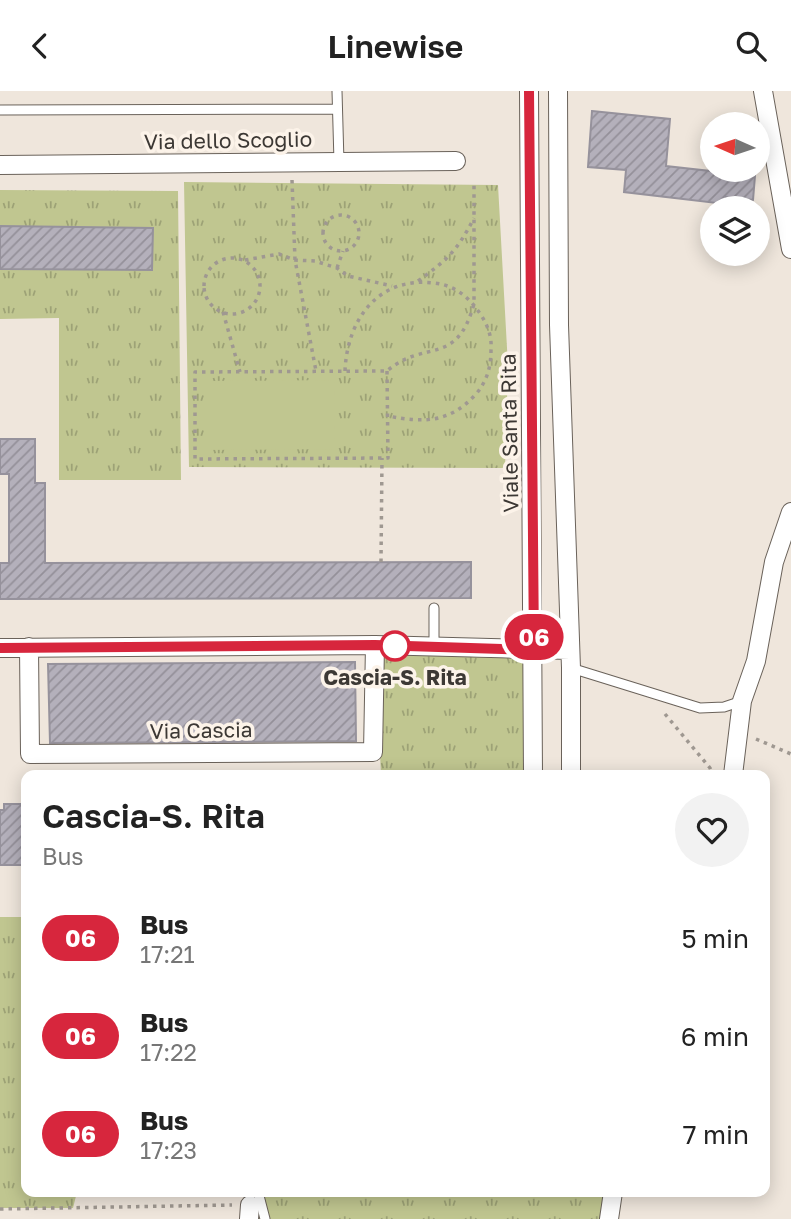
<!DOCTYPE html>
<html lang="it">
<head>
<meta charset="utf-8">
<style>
	body { margin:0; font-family:"Golos Text",sans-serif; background:#f2f2f2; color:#222; height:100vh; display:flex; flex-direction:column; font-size:26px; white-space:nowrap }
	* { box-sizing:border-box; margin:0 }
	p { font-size:23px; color:#767676 }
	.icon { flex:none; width:38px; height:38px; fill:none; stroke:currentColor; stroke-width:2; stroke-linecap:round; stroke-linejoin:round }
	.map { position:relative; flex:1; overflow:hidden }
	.details { position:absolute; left:21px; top:679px; width:749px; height:427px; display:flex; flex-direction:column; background:#fff; border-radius:14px; box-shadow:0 4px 18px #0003 }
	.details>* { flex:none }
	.badge { padding:0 14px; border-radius:23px; font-size:24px; line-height:46px }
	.needle { width:46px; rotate:273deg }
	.buttons { position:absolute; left:700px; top:21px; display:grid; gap:14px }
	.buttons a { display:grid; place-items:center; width:70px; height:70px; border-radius:50%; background:#fff; box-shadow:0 4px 18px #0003; font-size:35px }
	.map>.badge { position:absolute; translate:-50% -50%; box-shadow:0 0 0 4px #fff }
	.round { display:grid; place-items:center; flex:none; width:74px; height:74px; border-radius:37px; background:#f2f2f2 }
	.head { display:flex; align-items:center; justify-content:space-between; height:119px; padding:0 21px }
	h1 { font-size:33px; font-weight:600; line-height:52px }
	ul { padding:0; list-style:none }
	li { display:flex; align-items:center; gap:21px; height:98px; padding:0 21px }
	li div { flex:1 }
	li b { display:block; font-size:26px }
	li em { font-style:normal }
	li .badge { min-width:77px; font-weight:700; text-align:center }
	header { display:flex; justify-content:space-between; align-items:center; height:91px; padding:0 21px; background:#fff; font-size:32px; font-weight:600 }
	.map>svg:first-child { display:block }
	.grass { fill:url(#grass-tufts) }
	.garden { fill:#c0c690 }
	.building { fill:url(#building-hatch); stroke:#96929c; stroke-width:2 }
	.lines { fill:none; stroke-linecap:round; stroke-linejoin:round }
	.lane-casing { stroke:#6a625a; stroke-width:11 }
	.street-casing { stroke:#6a625a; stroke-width:20 }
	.path { stroke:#9f9891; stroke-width:3.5; stroke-dasharray:3.5 5; stroke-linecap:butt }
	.lane { stroke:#fff; stroke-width:9 }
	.street { stroke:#fff; stroke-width:18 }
	.line-casing { stroke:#fff; stroke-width:16 }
	.line { stroke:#d7263d; stroke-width:10 }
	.stop-dot { fill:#fff; stroke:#d7263d; stroke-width:3.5 }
	.labels { text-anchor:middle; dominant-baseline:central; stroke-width:7; stroke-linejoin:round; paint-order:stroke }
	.street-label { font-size:21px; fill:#3c3834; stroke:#fcf3e9 }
	.stop-label { font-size:21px; font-weight:bold; fill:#3c3834; stroke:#fcf3e9 }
</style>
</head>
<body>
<header><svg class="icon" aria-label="back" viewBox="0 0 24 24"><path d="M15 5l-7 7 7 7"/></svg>Linewise<svg class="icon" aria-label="search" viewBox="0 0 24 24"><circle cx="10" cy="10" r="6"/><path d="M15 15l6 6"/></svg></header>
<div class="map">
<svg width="791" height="1128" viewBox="0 0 791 1128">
	<defs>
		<pattern id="grass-tufts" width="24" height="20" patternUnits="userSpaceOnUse" patternTransform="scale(1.75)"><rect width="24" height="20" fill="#c0c690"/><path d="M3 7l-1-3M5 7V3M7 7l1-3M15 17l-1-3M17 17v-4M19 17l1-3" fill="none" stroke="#9da276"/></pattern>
		<pattern id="building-hatch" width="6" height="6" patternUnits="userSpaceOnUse" patternTransform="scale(1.75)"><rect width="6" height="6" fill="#b4b0bb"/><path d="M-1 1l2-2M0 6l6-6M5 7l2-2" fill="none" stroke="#949099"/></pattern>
	</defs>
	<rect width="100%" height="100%" fill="#efe6dc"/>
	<!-- grass -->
	<path class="grass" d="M184,91L498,94L508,275L505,377L189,376Z
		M0,99L178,100L181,389H59V227L0,228Z
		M375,554L534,559L533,684H381Z
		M0,826H26V1101H77L73,1117H0Z
		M249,1101H615L611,1128H249Z"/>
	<!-- garden -->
	<path class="garden" d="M334,289L335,358L208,359V290Z"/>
	<!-- building -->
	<path class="building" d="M592,20L670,28L666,75L755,85L753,109L726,106L725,113L624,101L626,79L588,76Z
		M0,135L153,137L152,179L0,178Z
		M0,348H35V392H45V472L471,471V507L0,508V472H9V383H0Z
		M355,571L356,650L50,652L48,573Z
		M4,713H26V746H23L24,774H0V719H4Z"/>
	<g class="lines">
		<!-- lane casing -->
		<g class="lane-casing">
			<path id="lane" d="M337,0L339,71
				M0,19L337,18
				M434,556V517
				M571,577L700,617L724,616L742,610
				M258,1101L265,1128"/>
		</g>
		<!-- street casing -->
		<g class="street-casing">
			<path id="street" d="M529,0L533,684
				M558,0L559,234L571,577V684
				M763,0L791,158
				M0,74L456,70
				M29,556L30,663L373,661L375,554
				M0,557L375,554L570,559
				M733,684L742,610L756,570L774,471L791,421
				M249,1128L250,1114
				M609,1128L613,1101"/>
		</g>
		<!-- path -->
		<path class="path" d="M292,89L295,169L316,280
			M323 142a18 18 0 1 1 36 0a18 18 0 1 1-36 0Z
			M204 195a28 28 0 1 1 56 0a28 28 0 1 1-56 0Z
			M245,169L279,163L295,169L315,170L337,177L348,185L392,195
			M337,177L343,160
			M418,190C448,168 457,160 474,127
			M223,221L240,281
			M345,280C347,229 378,185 434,192C455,194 470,207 481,224C488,235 492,246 491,259C491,276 487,290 476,303C450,332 424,332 388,325
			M387,280L388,367L195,368V281L387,280C426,247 456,277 474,213V94
			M381,471L382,367
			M665,623L710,677L713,684
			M756,648L791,663
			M0,1118L232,1114"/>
		<!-- lane -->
		<use href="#lane" class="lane"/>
		<!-- street -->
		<use href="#street" class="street"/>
	</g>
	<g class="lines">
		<!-- line casing -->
		<g class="line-casing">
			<path id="line" d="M0,557L375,554L534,559L529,0"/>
		</g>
		<!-- line -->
		<use href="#line" class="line"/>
	</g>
	<!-- markers -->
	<circle class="stop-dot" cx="395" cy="555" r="14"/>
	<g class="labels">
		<!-- street labels -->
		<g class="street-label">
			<text transform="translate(228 49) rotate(-1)">Via dello Scoglio</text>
			<text transform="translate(509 342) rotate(-91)">Viale Santa Rita</text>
			<text transform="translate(201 639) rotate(-1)">Via Cascia</text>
		</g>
		<!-- stop labels -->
		<g class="stop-label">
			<text x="395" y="586">Cascia-S. Rita</text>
		</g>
	</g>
</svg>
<div class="buttons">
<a><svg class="needle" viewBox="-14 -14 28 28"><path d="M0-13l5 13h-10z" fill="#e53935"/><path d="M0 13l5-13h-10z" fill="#767676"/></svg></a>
<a><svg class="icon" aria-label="layers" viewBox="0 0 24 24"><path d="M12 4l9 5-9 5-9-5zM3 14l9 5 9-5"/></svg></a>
</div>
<b class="badge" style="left:534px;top:546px;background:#d7263d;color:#fff">06</b>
<section class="details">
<div class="head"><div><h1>Cascia-S. Rita</h1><p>Bus</p></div><a class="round"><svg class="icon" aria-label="heart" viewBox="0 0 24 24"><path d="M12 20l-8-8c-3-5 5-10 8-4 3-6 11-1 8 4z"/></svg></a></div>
<ul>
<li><span class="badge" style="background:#d7263d;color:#fff">06</span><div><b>Bus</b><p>17:21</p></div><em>5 min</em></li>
<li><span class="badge" style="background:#d7263d;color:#fff">06</span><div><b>Bus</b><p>17:22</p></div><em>6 min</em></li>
<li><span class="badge" style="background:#d7263d;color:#fff">06</span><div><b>Bus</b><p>17:23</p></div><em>7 min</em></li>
</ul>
</section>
</div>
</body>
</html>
